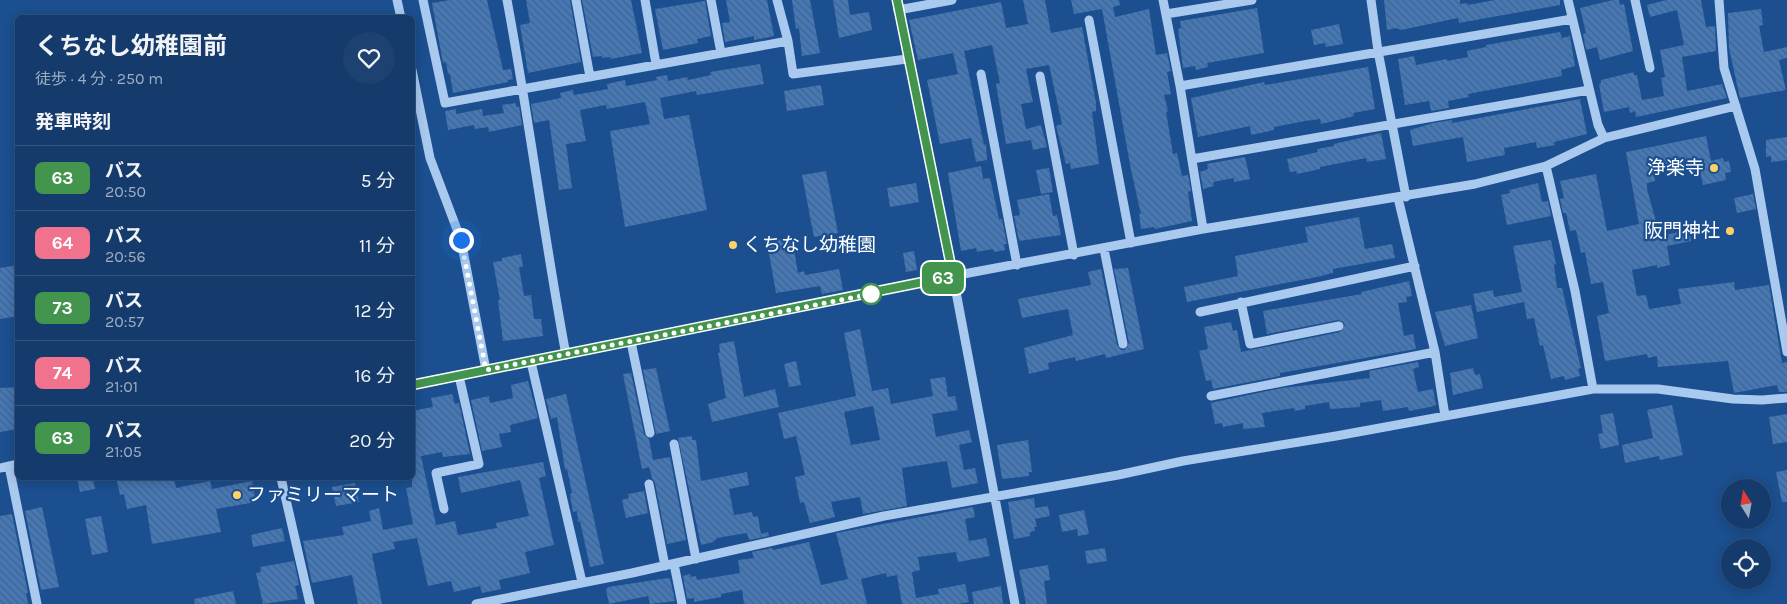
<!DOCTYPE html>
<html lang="ja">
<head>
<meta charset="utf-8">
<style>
	body { margin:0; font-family:Karla,"Noto Sans JP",sans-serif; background:#1d4271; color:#f1f3f6; height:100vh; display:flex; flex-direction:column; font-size:19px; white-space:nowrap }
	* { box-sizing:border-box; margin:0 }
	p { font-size:16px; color:#9dadc1 }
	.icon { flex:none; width:28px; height:28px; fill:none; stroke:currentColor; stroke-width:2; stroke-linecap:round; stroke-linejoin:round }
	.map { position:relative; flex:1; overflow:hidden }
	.sheet { position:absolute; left:15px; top:15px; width:400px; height:465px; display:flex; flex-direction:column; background:#143b6b; border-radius:8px; box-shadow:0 2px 12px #0003,0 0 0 1px #33557e }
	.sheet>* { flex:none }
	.badge { padding:0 10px; border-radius:8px; font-size:18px; line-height:32px }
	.needle { width:32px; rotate:349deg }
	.tools { position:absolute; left:1721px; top:479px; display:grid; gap:10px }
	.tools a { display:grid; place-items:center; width:50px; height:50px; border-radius:50%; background:#143b6b; box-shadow:0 2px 12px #0003,0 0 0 1px #33557e; font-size:25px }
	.you { position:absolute; width:25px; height:25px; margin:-12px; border:4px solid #fff; border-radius:50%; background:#1a73e8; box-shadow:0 0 0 8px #1a73e833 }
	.map>.badge { position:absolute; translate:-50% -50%; box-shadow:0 0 0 2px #fff }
	h2 { padding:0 20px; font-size:19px; line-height:45px }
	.round { display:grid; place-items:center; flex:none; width:52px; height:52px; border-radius:26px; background:#1d4271 }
	.overview { display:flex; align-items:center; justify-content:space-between; height:85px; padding:0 20px }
	h1 { font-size:24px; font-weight:700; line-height:38px }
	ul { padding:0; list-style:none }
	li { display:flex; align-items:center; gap:15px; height:65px; padding:0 20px; border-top:1px solid #33557e }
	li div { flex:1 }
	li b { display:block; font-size:19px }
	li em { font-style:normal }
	li .badge { min-width:55px; font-weight:700; text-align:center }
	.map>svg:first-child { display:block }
	.building { fill:url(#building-back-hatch); fill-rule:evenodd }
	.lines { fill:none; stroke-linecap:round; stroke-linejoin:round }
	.minor { stroke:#a9c9ee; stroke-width:9 }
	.line-casing { stroke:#fff; stroke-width:11 }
	.line { stroke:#43944d; stroke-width:8 }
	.walk { stroke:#fff; stroke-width:5; stroke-dasharray:0 9 }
	.poi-dot { fill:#ffd166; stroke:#1b4f8f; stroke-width:2 }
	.stop-dot { fill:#fff; stroke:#43944d; stroke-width:2.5 }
	.labels { text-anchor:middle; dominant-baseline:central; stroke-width:4.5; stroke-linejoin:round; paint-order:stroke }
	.poi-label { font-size:19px; fill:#fff; stroke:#1b4f8f; text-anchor:end }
</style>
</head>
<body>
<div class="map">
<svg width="1787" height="604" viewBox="0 0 1787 604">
	<defs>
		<pattern id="building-back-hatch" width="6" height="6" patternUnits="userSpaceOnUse" patternTransform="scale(1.25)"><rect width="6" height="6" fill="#4478b7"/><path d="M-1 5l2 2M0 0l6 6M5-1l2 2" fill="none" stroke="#486282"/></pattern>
	</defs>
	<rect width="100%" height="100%" fill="#1b4f8f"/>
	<!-- building -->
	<path class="building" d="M450,0H487L503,70L511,69L513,79L508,80V82L453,93L450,74H448L446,62L443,63L432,3Z
		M526,0H570L581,62L528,73L520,25L530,23Z
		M582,0H631L642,53L611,59L610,57L602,58V56L593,57Z
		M726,0H767L774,36L754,40V36L725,42L722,23L730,22Z
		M792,0H810L820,53L802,56L799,28L796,29Z
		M833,0H848L850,15L869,12L872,30L839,38Z
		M1023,0H1045L1051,33L1082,27L1096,103V111L1092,112L1099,164L1071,169L1070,163L1066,164L1056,126L1062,124L1049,65L1026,69L1033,102L1021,104L1026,129L1041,125L1047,147L1033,150L1031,140L1006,144L996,84L1000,83L992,45L964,51L984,145L986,144L987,160L976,162L971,138L940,144L927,80L958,74L953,53L918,60L909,20L1001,2L1006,28L1028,24Z
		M1071,0H1119L1120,5L1113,7L1115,17L1149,9L1156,55L1167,53L1171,71L1167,72L1171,94L1164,95L1168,111L1166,112L1173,154L1177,153L1182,176L1188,175L1191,191L1188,192L1192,221L1155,229L1154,227L1141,229L1139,214H1141L1131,170L1102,9L1074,14Z
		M1384,0H1460V4L1467,3L1468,5L1495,0H1560V5L1459,23L1458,18L1401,30L1396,28L1387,30Z
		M1613,0H1619L1620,5L1624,4L1633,51L1600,60L1597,47L1586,50L1583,34L1586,33L1580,8Z
		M1666,0H1701L1706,27L1715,26L1716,51L1682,57L1687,91L1722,84L1727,98L1636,117L1635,111L1630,113L1629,107L1604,112L1599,84L1601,83V80L1634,72V75H1637L1642,100L1664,96L1661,78L1665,77L1660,50L1684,45L1677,10L1650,17L1647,5Z
		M705,1L711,36L697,39L698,43L663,50L655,9Z
		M1257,8L1264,53L1207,63L1208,67L1196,70L1195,66L1183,68L1178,29L1181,28L1180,21Z
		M1761,9L1763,25L1759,26L1764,52L1787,47V58L1779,60L1786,90L1740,98L1729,48L1728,13Z
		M1339,24L1343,44L1326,47L1325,43L1314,45L1311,30Z
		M1560,32L1562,38L1570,36L1575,66L1561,70L1562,76L1468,94L1469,97L1448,101L1449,108L1431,111L1429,101L1405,105L1398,59L1414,56L1416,65L1447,59V61L1468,57L1467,51L1486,47V45Z
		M760,64L764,84L697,95L696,91L660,98L664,119L689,115L707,210L625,227L610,131L650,124L645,102L607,109L606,105L580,110L586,141L566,144L572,188L559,190L549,120L534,123L531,104L561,98L560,93L573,90L574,95L608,89L607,84L625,80L626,86L657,80L656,77L667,75L668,81L687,77L688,80L711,75L710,72Z
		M1368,67L1375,109L1353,113L1354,116L1342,119L1321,124L1320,119L1305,121L1274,127V130L1251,135L1250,126L1198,137L1191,98L1264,82L1265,85Z
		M821,85L824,105L787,111L784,91Z
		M1580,99L1587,134L1554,142L1555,145L1537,148L1536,142L1504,148L1505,155L1467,162L1463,137L1413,146L1410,130L1433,123L1452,120V123Z
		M516,103V107L519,106L522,125L489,132L488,127L475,129L474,125L448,130L445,111L456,109V114L482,109L483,116L504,113L502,105Z
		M1381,133L1386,159L1367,162L1366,158L1320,167V169L1297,174L1296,171L1290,172L1287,159L1318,152L1317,149L1334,146V144Z
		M1706,136L1711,161L1723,158L1724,162L1729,161L1731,172L1725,173L1726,180L1703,185L1698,162L1680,166L1679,162L1654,167L1655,181L1647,183V189L1660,236L1689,230L1691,241L1667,246L1670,265L1657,268V265L1632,270L1637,296L1646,295L1649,309L1681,304L1678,289L1734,282L1735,290L1769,285L1782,363L1787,362V392H1779L1777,385L1734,393L1728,361L1658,367L1657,356L1648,358L1647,354L1605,361L1597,316L1609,313L1603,282L1591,284L1585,252L1581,253L1576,230L1570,231L1566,213H1563L1560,199L1564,198L1560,181L1596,174L1607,231L1639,224L1626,152Z
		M1787,137V160L1771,162V156L1766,157V140Z
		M1245,157L1250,179L1234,182V178L1213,182L1214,186L1203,189L1200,172L1208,169L1207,164Z
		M981,166L983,179L990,178L999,219H1002L1007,244H1004L1005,250L994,252L993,249L977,252L976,248L961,251L948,173Z
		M1049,168L1053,192L1041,194L1036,170Z
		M826,171L838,233L814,237L802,175Z
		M916,183L919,202L890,207L887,188Z
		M1538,183L1542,202L1548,201L1551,216L1507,225L1501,195L1510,193L1509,190Z
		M1049,194L1053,216L1057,215L1061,235L1019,241L1014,216L1020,215L1017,200Z
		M1753,194L1756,209L1737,213L1734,198Z
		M1359,217L1365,249L1392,244L1395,258L1333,269V273L1317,277L1187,302L1184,287L1238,276L1235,256L1308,242L1305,227Z
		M792,237L798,273L804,271L805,275L839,269L843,290L822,294L820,286L776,293L767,242Z
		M1551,240L1556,264L1554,265L1557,288H1562L1581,368L1578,369L1580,376L1565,380L1564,376L1551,379L1543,345L1540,346L1534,318L1527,319L1524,302L1477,312L1473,294L1493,290L1494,297L1522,292L1513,246Z
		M914,251L917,270L906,272L903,253Z
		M521,254L523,267H519L524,296L531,295L534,319H541L543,336L503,341L498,300H500L493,262L502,261V258Z
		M18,265V316L0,319V268Z
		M1128,268L1144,349L1106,358L1105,354L1076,361L1075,357L1048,363L1049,369L1029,374L1024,348L1073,335L1068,309L1022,318L1018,299L1091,285L1088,272L1101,269L1117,345L1121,350H1125L1129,343L1114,269Z
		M1409,281L1412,296L1406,297L1407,302L1398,303L1404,336L1413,334L1416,349L1280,373V376L1213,389L1211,380L1206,381L1199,351L1208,349L1204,327L1231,322L1233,331L1237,330L1241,352L1340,332L1345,325L1343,322L1338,320L1267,334L1263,311L1362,294L1361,292Z
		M1471,305L1478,338L1445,346L1435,312Z
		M860,329L872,391L888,388L891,404L933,396L930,379L945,377L948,397L955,396L958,410L932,414L936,437L969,430L972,442L959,445L964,470L975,468L978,483L952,488L947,461L902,468L907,506L863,514L860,497L831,502L835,517L810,523L804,502L800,503L795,477L805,475L796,436L784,439L778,413L856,396L844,333ZM873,406L880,440L851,445L844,412Z
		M734,341L744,397L775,389L779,407L712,422L708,404L726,398L718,353L720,352L719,344Z
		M796,361L801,385L789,387L784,364Z
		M1418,362L1419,367L1413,369L1418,392L1433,389L1436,405L1430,407L1409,411L1408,407L1383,411L1381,400L1360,403V407L1330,409L1329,402L1305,406V409L1295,411L1294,408L1262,413L1265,427L1243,429V423L1223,427L1222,423L1215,424L1211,403L1215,402L1282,388L1370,378L1369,371Z
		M656,368L670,431L656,434L643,370Z
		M1473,368L1475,375L1480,374L1483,388L1453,395L1450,373Z
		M631,373L644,434L649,439L653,460L670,457L686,540L667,544L655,483L652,478L649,467L642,469L623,374Z
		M528,381L538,418L510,425L511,432L499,434L502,447L482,451L471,400L489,396L490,403L513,398L511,385Z
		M18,387V429L0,432V388Z
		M452,394L455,404L459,403L470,454L443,457L442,452L421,456L436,525L455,521L458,535L497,528L496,523L529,516L520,480L461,493L458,477L543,462L546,476L539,478L554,545L525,552L530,573L499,580L501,589L482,593L480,586L454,592L451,581L428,586L417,538L393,542L395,549L372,554L382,604H358L352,575L312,583L303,541L344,535L342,527L371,521L369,511L379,508L383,530L413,524L406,488L412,487V411L433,407L431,398Z
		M566,394L604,564L590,567L580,521L578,522L577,511L573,512L570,494L572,493L567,469L565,470L557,417L551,419L546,399Z
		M1672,405L1683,455L1660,460L1659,456L1625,463L1622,445L1653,438L1647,410Z
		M1613,413L1619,445L1601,449L1598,434L1603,433L1600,415Z
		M1787,414V442L1773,444L1769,417Z
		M692,436V440H696L701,481L747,472L749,485L729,489L734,515L752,512L753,517L758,516L761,534L768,532L769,536L749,540L747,533L717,538L713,542L701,545L678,438Z
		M1028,440L1032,472H1029V476L1002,479L997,445Z
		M1787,470V502H1782L1776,472Z
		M77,478H93L95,489L80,492Z
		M120,478H174L176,488L210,481L212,489L252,481L256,502L216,509L221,532L152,544L146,505L127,509L124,494L120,495L117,481H120Z
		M355,483L359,502L336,506L332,487Z
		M644,491L648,513L626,518L622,500L629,498L628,494Z
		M1034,498L1035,508L1048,506L1050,516L1035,519L1037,527H1034L1035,531L1030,532V536L1014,539L1008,502Z
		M42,507L59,587L41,590L25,511Z
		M973,507L975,517L965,519L969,541L986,538L990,556L958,562L956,552L918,557L920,570L912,572L916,598L939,594L938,589L965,584L969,602L957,604H902L897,575L887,577L886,573L861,579L867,604H744L742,590L721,594V597L694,602V598L687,599L683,576L690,574L691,577L696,576L697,580L740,573L738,560L754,558L752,552L772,548L773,550L809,542L821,585L848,579L836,533Z
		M1084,510L1089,534L1078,536L1077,529L1062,532L1059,515Z
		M12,514L28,593H26L28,604H0V516Z
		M101,516L108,552L92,555L85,519Z
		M282,528L285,541L253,547L251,535Z
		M1105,548L1107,561L1087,564L1085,551Z
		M294,561L299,585L295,586L298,599L263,604L256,573L261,572L260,567Z
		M1048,565L1050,580L1044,581L1047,604H1026L1019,570Z
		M668,578H670L675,601L650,604L648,596L609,604L606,590L608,587Z
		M1001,586L1003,604H974L972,592Z
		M233,591L236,604H195L194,599Z"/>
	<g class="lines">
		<!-- minor -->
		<path class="minor" d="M397,0L401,18
			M423,0L445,103L788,41
			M507,0C529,118 544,237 566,355
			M576,0L590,77
			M645,0L656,64
			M711,0L721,53
			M777,0L788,41L793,74L907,59
			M897,0L953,276L1015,604
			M1163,0L1180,86L1203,229
			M1371,0L1378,51L1406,197
			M1568,0L1598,125L1604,138
			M1635,0L1650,68
			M1719,0L1724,68L1755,169L1787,352
			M898,10L952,0
			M1166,14L1252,0
			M1089,20L1131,243
			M412,70L430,158L461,240L486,370
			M981,74L1017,265
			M1040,76L1074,255
			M1180,86L1572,19
			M1192,159L1589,90
			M1546,166L1575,291L1593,389
			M1398,198L1435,352L1445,416
			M1104,249L1123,344
			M1241,302L1250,344L1339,326
			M1200,312L1415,266
			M631,342L650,433
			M531,362L582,582
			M412,385L953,276L1203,229L1475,184L1546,166L1604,138L1736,106
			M1211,396L1435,352
			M674,444L696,559
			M9,466L37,604
			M0,468L18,464
			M281,478L310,604
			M649,484L665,566
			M444,509L436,473L479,464L459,376
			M674,564L682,604
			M476,604L632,573L884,516L1118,475L1183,461L1336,436L1593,389H1658L1733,399L1762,400L1787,398"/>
	</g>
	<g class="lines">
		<!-- line casing -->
		<g class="line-casing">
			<path id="line" d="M412,385L953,276L897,0"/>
		</g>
		<!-- line -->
		<use href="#line" class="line"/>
		<!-- walk -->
		<path class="walk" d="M461,240L486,370L871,294"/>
	</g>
	<!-- markers -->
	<g class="poi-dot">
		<circle cx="1714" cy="168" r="5"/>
		<circle cx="1730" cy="231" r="5"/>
		<circle cx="733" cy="245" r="5"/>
		<circle cx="237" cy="495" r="5"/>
	</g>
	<circle class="stop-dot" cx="871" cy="294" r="10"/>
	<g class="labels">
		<!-- poi labels -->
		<g class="poi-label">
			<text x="1704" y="168">浄楽寺</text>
			<text x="1720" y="231">阪門神社</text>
			<text x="743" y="245" text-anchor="start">くちなし幼稚園</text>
			<text x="247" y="495" text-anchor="start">ファミリーマート</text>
		</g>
	</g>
</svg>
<div class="tools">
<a><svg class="needle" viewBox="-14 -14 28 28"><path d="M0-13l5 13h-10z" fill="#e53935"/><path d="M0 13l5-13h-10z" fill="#9dadc1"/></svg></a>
<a><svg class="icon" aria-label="locate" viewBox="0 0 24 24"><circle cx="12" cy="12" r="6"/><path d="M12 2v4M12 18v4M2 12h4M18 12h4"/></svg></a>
</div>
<div class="you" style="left:461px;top:240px"></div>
<b class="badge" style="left:943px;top:278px;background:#43944d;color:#fff">63</b>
<section class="sheet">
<div class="overview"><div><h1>くちなし幼稚園前</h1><p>徒歩 · 4 分 · 250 m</p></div><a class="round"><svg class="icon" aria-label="heart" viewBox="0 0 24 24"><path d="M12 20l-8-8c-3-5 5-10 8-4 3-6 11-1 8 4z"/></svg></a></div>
<h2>発車時刻</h2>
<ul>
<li><span class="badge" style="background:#43944d;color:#fff">63</span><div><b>バス</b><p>20:50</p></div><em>5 分</em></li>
<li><span class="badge" style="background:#f0728d;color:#fff">64</span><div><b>バス</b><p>20:56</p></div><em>11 分</em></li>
<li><span class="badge" style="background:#43944d;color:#fff">73</span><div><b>バス</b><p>20:57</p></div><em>12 分</em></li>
<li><span class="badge" style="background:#f0728d;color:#fff">74</span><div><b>バス</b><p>21:01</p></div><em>16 分</em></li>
<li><span class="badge" style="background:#43944d;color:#fff">63</span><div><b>バス</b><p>21:05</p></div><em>20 分</em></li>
</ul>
</section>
</div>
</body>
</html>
